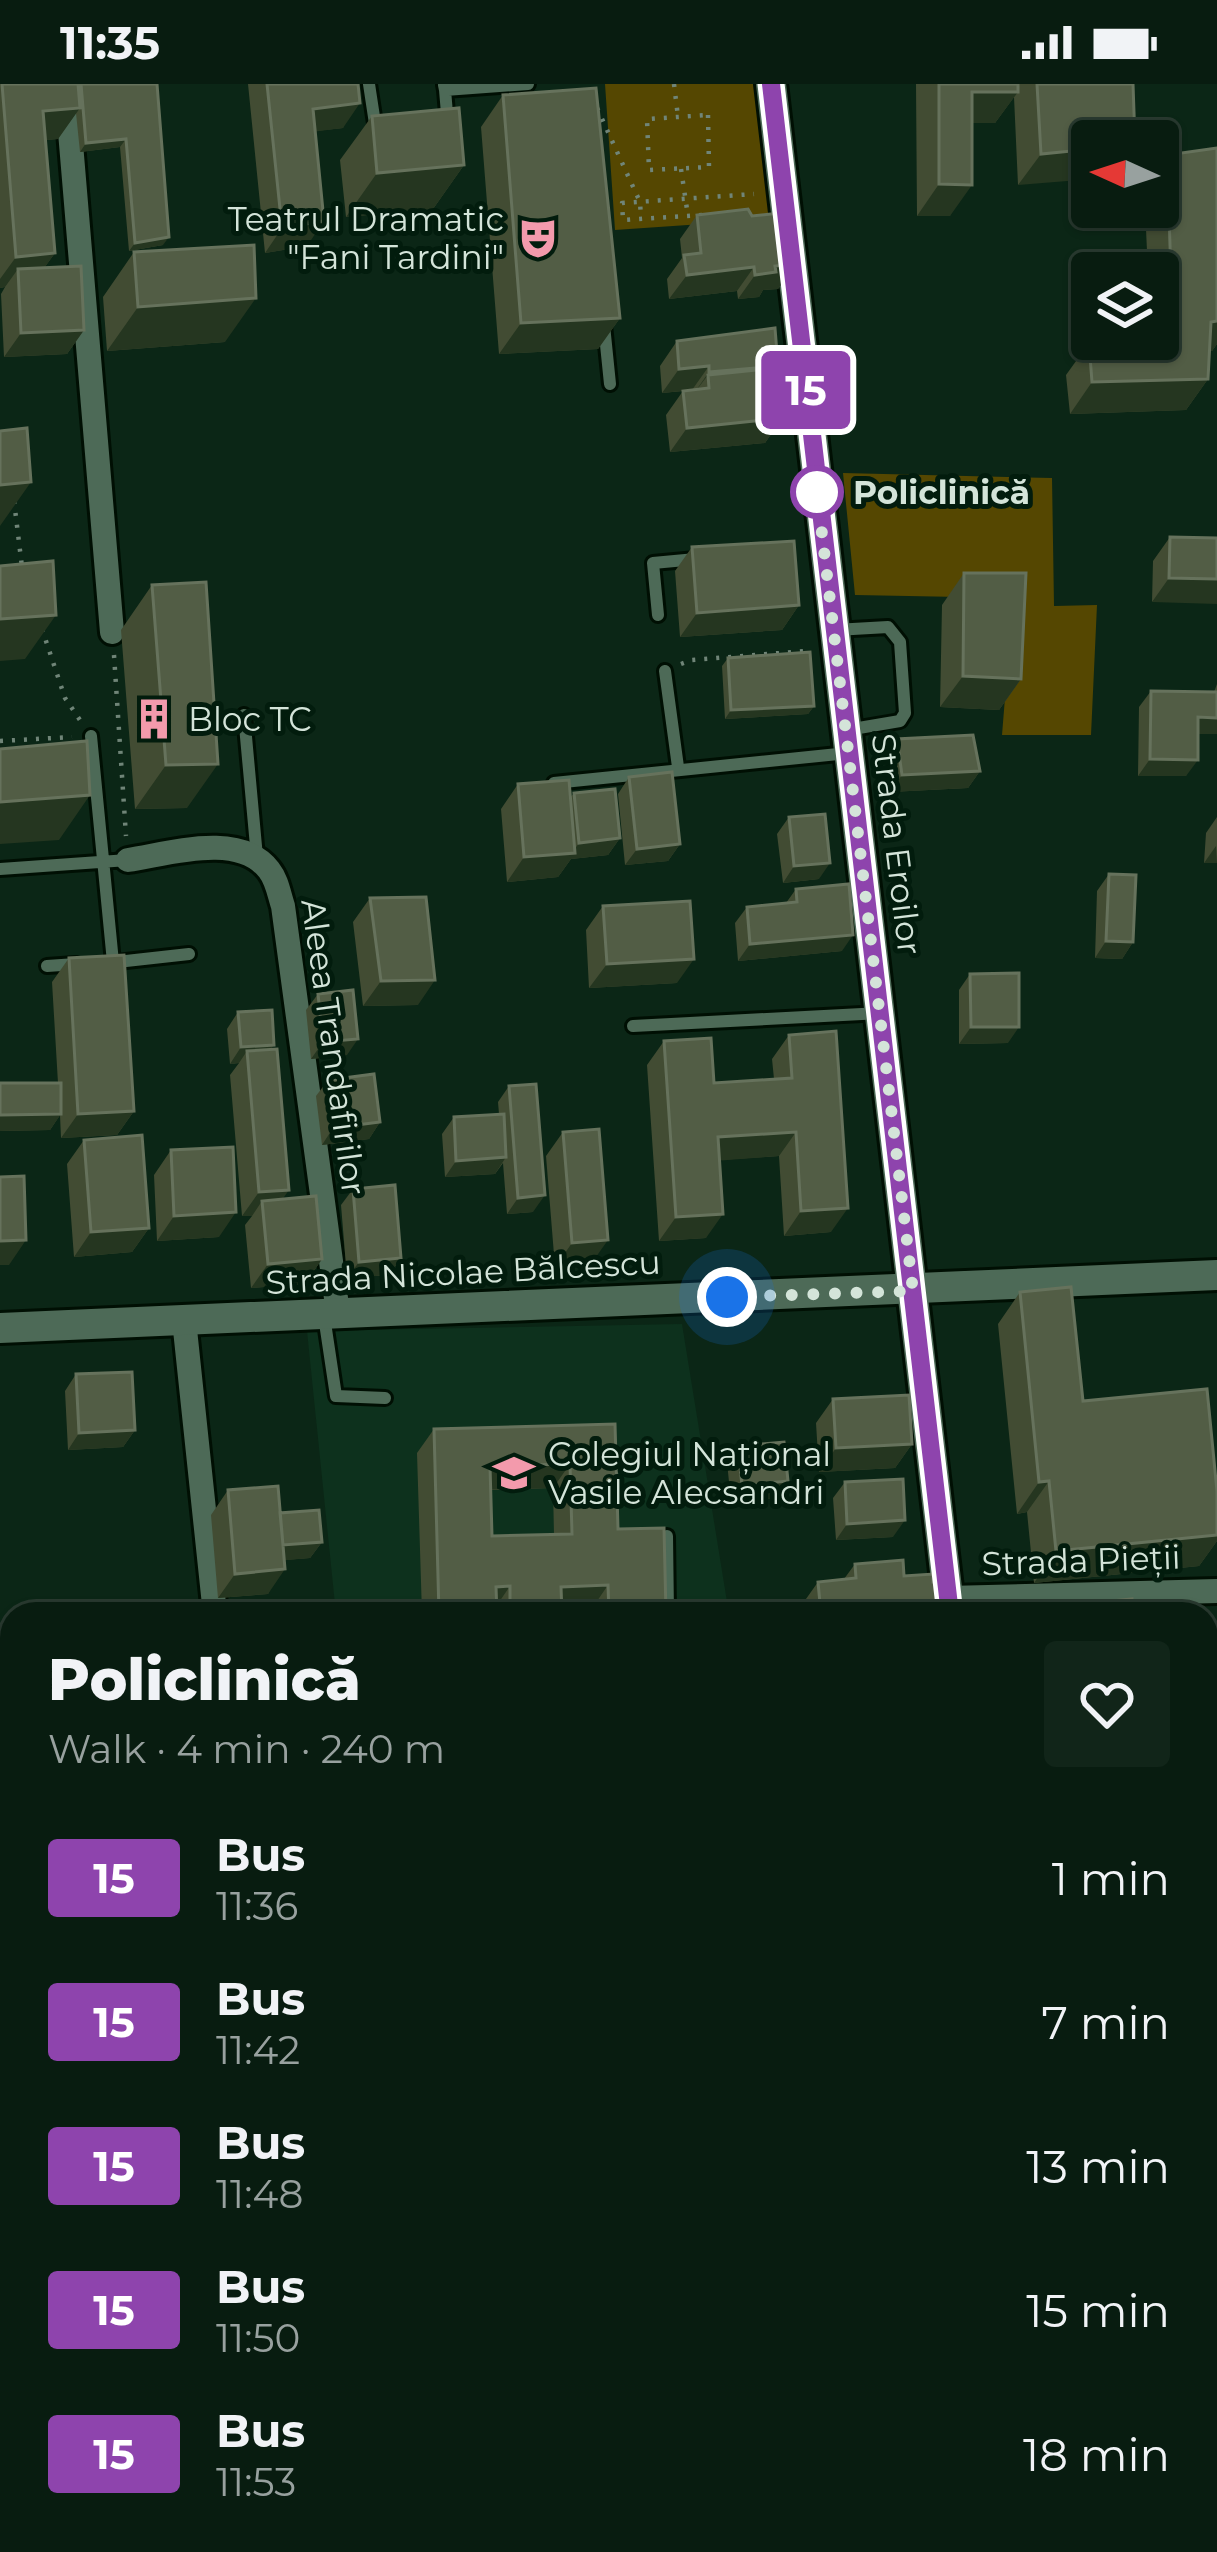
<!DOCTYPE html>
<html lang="en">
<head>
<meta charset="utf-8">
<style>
	body { margin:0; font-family:Montserrat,sans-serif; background:#112519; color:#f1f3f6; height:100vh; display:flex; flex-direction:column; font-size:45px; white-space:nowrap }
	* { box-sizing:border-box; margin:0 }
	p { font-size:39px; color:#98a19f }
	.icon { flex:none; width:66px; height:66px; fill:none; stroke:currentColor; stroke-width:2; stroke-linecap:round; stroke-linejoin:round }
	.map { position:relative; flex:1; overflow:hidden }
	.drawer { position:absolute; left:0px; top:1518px; width:1218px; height:951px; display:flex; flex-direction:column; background:#081c10; border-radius:36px 36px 0 0; box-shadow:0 3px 9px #0004,0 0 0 3px #293a30 }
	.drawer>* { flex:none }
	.badge { padding:0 24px; border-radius:9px; font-size:42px; line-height:78px }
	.needle { width:78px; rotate:273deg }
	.buttons { position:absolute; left:1071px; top:36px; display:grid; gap:24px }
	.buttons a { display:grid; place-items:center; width:108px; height:108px; border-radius:12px; background:#081c10; box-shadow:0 3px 9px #0004,0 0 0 3px #293a30; font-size:60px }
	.you { position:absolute; width:60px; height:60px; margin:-30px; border:9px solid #fff; border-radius:50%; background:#1a73e8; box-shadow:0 0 0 18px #1a73e833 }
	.map>.badge { position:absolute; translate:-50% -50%; box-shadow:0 0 0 6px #fff }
	.round { display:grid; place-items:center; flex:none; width:126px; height:126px; border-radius:12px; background:#112519 }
	.summary { display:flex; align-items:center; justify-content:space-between; height:204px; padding:0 48px }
	h1 { font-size:57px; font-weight:800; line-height:90px }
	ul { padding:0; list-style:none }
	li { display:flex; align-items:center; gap:36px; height:144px; padding:0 48px }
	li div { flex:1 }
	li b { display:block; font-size:45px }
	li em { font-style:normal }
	li .badge { min-width:132px; font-weight:700; text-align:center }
	.status { display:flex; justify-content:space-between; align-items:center; height:84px; padding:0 60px; background:#081c10; direction:ltr }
	.status svg { height:33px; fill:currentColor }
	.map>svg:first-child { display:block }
	.built { fill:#0d311d }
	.green { fill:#554701 }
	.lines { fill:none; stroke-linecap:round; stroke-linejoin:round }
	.service-casing { stroke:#000f03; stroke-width:18 }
	.minor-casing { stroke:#000f03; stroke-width:30 }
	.tertiary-casing { stroke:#000f03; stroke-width:36 }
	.secondary-casing { stroke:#000f03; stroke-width:36 }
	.path { stroke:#708578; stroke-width:4.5; stroke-dasharray:3 9; stroke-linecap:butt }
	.service { stroke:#4d6a57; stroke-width:12 }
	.minor { stroke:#4d6a57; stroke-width:24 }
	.tertiary { stroke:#4d6a57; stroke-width:30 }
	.secondary { stroke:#4d6a57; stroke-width:30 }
	.tram { stroke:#a2b4a8; stroke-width:3 }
	.wall { fill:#424c33; fill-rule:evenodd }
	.shaded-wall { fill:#253620 }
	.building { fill:#525d45; stroke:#66725c; stroke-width:3; fill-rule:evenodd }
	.line-casing { stroke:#fff; stroke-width:27 }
	.line { stroke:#8e44ad; stroke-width:18 }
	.walk { stroke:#d4e4d9; stroke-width:12; stroke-dasharray:0 21.6 }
	.stop-dot { fill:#fff; stroke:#8e44ad; stroke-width:6 }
	.labels { text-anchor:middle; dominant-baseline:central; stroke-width:10; stroke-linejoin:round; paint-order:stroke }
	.poi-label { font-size:33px; fill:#d4e4d9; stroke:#021c0d; text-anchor:start }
	.stop-label { font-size:33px; font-weight:bold; fill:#d4e4d9; stroke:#021c0d; text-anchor:start }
	.street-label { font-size:33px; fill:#d4e4d9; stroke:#021c0d }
</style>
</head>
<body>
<div class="status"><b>11:35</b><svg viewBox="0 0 49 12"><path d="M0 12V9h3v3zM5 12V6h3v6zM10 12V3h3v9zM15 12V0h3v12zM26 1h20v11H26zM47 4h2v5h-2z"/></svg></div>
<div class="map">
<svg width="1217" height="2468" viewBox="0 0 1217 2468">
	<rect width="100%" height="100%" fill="#0b2616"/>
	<!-- built -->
	<path class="built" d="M682,1240L729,1530H336L307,1247Z
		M1217,2246V2468H1167L1164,2457H1206V2249Z"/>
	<!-- green -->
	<path class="green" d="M605,0H757L775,135L615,146Z
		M843,389L1052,394L1054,522L1097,521L1091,651H1002L1013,514L855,511Z"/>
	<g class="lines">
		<!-- service casing -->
		<g class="service-casing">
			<path id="service" d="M369,0L376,46
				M444,1L445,6L528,0
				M445,6L448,41
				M604,241L610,300
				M658,531L653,479L696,475
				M835,546L888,543L900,558L905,629L900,637L847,646
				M665,587L678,683
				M244,631L257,773
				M91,652L113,878
				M554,699L848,669
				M0,785L128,776
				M108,879L189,870
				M47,882L76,880
				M633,942L881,929
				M324,1232L336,1312L385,1314
				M667,1452L668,1530
				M0,2375L12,2372
				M728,2457L732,2468"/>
		</g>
		<!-- minor casing -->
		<g class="minor-casing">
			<path id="minor" d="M66,0L112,548
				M128,776C169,770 239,747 269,786C277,796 279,810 283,822L338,1229
				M184,1236L215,1530
				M948,1514L1217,1507
				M0,2043L12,2044"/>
		</g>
		<!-- tertiary casing -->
		<g class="tertiary-casing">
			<path id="tertiary" d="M771,0L950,1530
				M0,2396L12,2435
				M19,2457L22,2468
				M1132,2457L1135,2468"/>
		</g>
		<!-- secondary casing -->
		<g class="secondary-casing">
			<path id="secondary" d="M0,1244L1217,1191
				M1206,2220L1217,2216
				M395,2468L432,2457"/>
		</g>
		<!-- path -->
		<path class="path" d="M674,0L678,33
			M597,24L640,118L641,134
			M708,31L709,83L649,86L647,35Z
			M681,85L688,132
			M702,131L623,136L622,119L754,110
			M14,417L22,483
			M42,545L65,614L82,639
			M114,571L126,752
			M681,580L692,576L806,567
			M0,657L72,653
			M893,2457L898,2468
			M975,2468L990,2457
			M993,2468L1006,2464"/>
		<!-- service -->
		<use href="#service" class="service"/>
		<!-- minor -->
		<use href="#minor" class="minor"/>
		<!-- tertiary -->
		<use href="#tertiary" class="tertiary"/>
		<!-- secondary -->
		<use href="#secondary" class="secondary"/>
		<!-- tram -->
		<path class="tram" d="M1206,2225L1217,2222
			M377,2468L413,2457
			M407,2468L444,2457"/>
	</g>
	<!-- wall -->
	<path class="wall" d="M0,0H78V2L80,0H157L163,161L129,167L120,63L80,68L76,29L58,55L45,56L55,169L44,184L84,246L67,270L4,273L1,210L5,203L0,204Z
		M248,0H358L343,44L315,47L307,162L265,169Z
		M916,0H1133L1018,101L1014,13L995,39H972L950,132H917Z
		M503,11L620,234L598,265L499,270L481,43Z
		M372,32L464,81L433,125L346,133L340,76Z
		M1217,64V260L1212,267H1209L1208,295L1186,326L1070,330L1066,291L1089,259L1158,255V189H1148L1145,123H1158V83L1167,71Z
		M697,131L752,132L795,180L778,205L763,206L759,213L738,215L737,207L669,215L667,195L682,174L680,155Z
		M134,168L225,258L107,267L103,213Z
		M677,257L776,285L782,334L765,359L670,368L666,331L683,307L662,309L660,282Z
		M1170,453L1217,454L1152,518L1153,477Z
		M692,463L799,521L782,546L680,553L675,487Z
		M964,489L1021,595L999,626L940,623L942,521Z
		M152,501L187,724L135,725L121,546Z
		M728,574L814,622L808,630L725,635L722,582Z
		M1217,600V650H1198L1186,692H1138L1139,623L1151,607L1214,608Z
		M897,655L980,687L968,704L890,708L885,672Z
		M629,693L680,760L668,777L625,781L618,710Z
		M518,700L570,714L574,709L620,754L608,771L571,775L558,793L507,798L501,725Z
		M789,733L819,795L783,799L777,750Z
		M1217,733V779H1204L1206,749Z
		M1109,790L1133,858L1122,875L1095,874L1097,807Z
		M796,805L842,867L738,877L735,839L747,823L786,819Z
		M370,814L418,921L363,922L353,838Z
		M603,822L677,899L589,904L586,846Z
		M69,874L134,1027L117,1051L61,1054L60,1031L50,1046L0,1047V999H58L52,898Z
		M970,890L1008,959L959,960V906Z
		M318,910L347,971L311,975L306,926Z
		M238,928L271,965L282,1115L322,1175L305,1200L251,1204L245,1141L252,1132H242L230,991L239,979L230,980L227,945Z
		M789,951L831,1148L784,1152L779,1072L719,1076L706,1154L659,1157L647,981L664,957L714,999L774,995L772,975Z
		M328,996L380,1038L369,1055L322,1061L316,1012Z
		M509,1002L533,1128L507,1130L503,1079L495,1090L445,1093L442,1050L454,1033L499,1030L498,1018Z
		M563,1048L591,1180L555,1183L546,1072Z
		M84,1056L149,1144L132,1168L74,1173L67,1080Z
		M171,1066L219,1153L157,1157L154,1091Z
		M353,1105L401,1174L389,1191L347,1194L341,1121Z
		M1020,1208L1083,1317L1217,1407V1457L1199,1482L1034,1499L1027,1428L1017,1430L998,1240Z
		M76,1290L135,1346L123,1363L68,1366L65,1307Z
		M833,1315L912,1360L895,1384L819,1388L816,1339Z
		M615,1340L618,1445L666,1530H591V1526H562V1530H422L417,1369L434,1345ZM553,1404L554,1451L492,1452L491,1406Z
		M738,1362L788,1397L777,1414L731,1418L727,1378Z
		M845,1398L893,1453L836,1456L833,1414Z
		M228,1406L280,1429L322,1458L310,1474L284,1476L268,1510L218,1514L211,1431Z
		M855,1480L933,1498L945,1530H801V1522L818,1498L844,1495Z
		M1206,1586H1217V1676H1206Z
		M77,2457H194L159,2468H81Z
		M773,2457H896L889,2468H778Z
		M1010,2457H1114L1117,2468H1003Z"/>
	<!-- shaded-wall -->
	<path class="shaded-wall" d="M972,8H1018L995,39H949Z
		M360,19L343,44L296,50L313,25Z
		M80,24L58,55L21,58L43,27Z
		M126,55L120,63L80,68L86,59Z
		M1092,65V95L1018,101L1041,70Z
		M464,81L433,125L346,133L377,89Z
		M939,100L972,101L950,132H917Z
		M324,137L307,162L265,169L282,144Z
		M169,153L163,161L129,167L135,159Z
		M55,169L32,201L18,185L5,203L0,204V195L16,173Z
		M795,180L778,205L763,206L759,213L738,215L755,191L775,182Z
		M754,183L737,207L669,215L687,191Z
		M256,214L225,258L107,267L138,223Z
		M620,234L598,265L499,270L521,239Z
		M1217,237V260L1212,267L1189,269L1211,238Z
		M84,246L67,270L4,273L21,249Z
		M709,282L692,306L662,309L679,285Z
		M778,282L761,306L709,304L708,291L692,312L709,288Z
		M1208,295L1186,326L1070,330L1092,298Z
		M782,334L765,359L670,368L687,344Z
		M31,398L0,442V401Z
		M1169,494L1217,495V520L1152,518Z
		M799,521L782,546L680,553L697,529Z
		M56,531L25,575L0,577V535Z
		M963,592L1021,595L999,626L940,623Z
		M814,622L808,630L725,635L731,626Z
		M1198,633L1217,634V650H1187Z
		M1150,675L1198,676L1186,692H1138Z
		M218,680L187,724L135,725L166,681Z
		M980,687L968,704L890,708L902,691Z
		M90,711L59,756L0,760V718Z
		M620,754L608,771L571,775L558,793L507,798L524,773L572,769L579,759Z
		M680,760L668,777L625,781L637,765Z
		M1216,762L1217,779H1204Z
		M830,779L819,795L783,799L794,782Z
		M853,851L842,867L738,877L750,860Z
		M1106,857L1133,858L1122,875L1095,874Z
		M694,875L677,899L589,904L607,880Z
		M435,896L418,921L363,922L381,897Z
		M971,943H1019L1008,959L959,960Z
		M358,955L347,971L311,975L323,958Z
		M274,961L263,977L247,967L239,979L230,980L241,963Z
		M134,1027L117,1051L61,1054L78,1030Z
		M61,1030L50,1046L0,1047V1031Z
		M380,1038L369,1055L322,1061L333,1044Z
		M796,1048L779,1072L701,1078L718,1053Z
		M506,1073L495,1090L445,1093L456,1077Z
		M289,1106L272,1130L262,1117L252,1132H242L259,1108Z
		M545,1111L533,1128L507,1130L518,1114Z
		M848,1124L831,1148L784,1152L801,1127Z
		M236,1128L219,1153L157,1157L174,1132Z
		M723,1130L706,1154L659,1157L676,1133Z
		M149,1144L132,1168L74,1173L91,1148Z
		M26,1156L9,1181H0V1157Z
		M608,1156L591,1180L555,1183L572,1159Z
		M401,1174L389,1191L347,1194L359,1178Z
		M322,1175L305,1200L251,1204L268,1180Z
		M135,1346L123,1363L68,1366L79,1349Z
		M912,1360L895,1384L819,1388L836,1364Z
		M570,1380L553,1404L473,1406L490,1382Z
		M788,1397L777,1414L731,1418L742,1402Z
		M1049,1397L1027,1428L1017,1430L1039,1398Z
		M905,1436L893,1453L836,1456L847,1440Z
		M1217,1451V1457L1199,1482L1034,1499L1056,1467Z
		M322,1458L310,1474L265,1478L276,1461Z
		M285,1485L268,1510L218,1514L235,1490Z
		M608,1501L591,1526L544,1527L561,1503Z
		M510,1502L493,1527L496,1503Z
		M1206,1609H1217V1625L1213,1616L1206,1625Z
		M12,1621V1643L0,1645V1622Z
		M1214,1660H1217V1676H1206V1671Z
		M12,1680V1703L0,1704V1682Z
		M12,1737V1760L0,1761V1738Z
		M1206,1786L1217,1787V1803H1206Z
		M0,1809H12V1825H0Z
		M1206,1841H1217V1849H1206Z
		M12,1867V1890L0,1891V1868Z
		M112,2457H194L159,2468H104Z
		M842,2457H896L889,2468H821L825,2462Z"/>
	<!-- building -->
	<path class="building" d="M2,0H78L80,24L43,27L55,169L16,173Z
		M81,0H157L169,153L135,159L126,55L86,59Z
		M267,0H358L360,19L313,25L324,137L282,144Z
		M939,0H1018V8H972V101L939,100Z
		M1037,0H1133L1135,57H1092V65L1041,70Z
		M596,4L620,234L521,239L503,11Z
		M459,24L464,81L377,89L372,32Z
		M1217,64V237L1211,238L1208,295L1092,298L1089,259L1126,255H1158V251L1173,250L1167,71Z
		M748,125L752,132L789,128L795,180L775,182L776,188L755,191L754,183L687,191L684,171L701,169L697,131Z
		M254,161L256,214L138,223L134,168Z
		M81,182L84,246L21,249L18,185Z
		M775,244L778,282L709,288V282L679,285L677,257Z
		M777,284L782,334L687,344L683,307L709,304L708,291Z
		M27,344L31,398L0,401V347Z
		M1170,453L1217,454V495L1169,494Z
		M794,457L799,521L697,529L692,463Z
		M53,477L56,531L0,535V482Z
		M964,489H1026L1021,595L963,592Z
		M206,498L218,680L166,681L152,501Z
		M810,568L814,622L731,626L728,574Z
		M1151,607L1217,608V634L1198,633V676L1150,675Z
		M973,651L980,687L902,691L897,655Z
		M87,657L90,711L0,718V665Z
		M672,688L680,760L637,765L629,693Z
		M569,696L575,769L524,773L518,700Z
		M615,705L620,754L579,759L574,709Z
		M825,730L830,779L794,782L789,733Z
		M1109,790L1136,791L1133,858L1106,857Z
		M849,800L853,851L750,860L747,823L797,818L796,805Z
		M426,813L435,896L381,897L370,814Z
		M690,817L694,875L607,880L603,822Z
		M124,871L134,1027L78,1030L69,874Z
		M1019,889V943H971L970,890Z
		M353,906L358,955L323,958L318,910Z
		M272,926L274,961L241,963L238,928Z
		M836,947L848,1124L801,1127L796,1048L718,1053L723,1130L676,1133L664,957L711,954L714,999L792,994L789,951Z
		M277,965L289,1106L259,1108L247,967Z
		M374,990L380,1038L333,1044L328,996Z
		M0,999H61V1030L0,1031Z
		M536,1000L545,1111L518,1114L509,1002Z
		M504,1030L506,1073L456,1077L454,1033Z
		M599,1045L608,1156L572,1159L563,1048Z
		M142,1051L149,1144L91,1148L84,1056Z
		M233,1063L236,1128L174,1132L171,1066Z
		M24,1092L26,1156L0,1157V1093Z
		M395,1101L401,1174L359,1178L353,1105Z
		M316,1112L322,1175L268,1180L262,1117Z
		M1071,1203L1083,1317L1207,1305L1217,1407V1451L1056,1467L1049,1397L1039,1398L1020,1208Z
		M132,1288L135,1346L79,1349L76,1290Z
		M909,1311L912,1360L836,1364L833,1315Z
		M615,1340L618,1445L664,1444L666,1530H609L608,1501L561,1503L562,1530H510V1502L496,1503L497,1530H439L434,1345ZM570,1380L572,1450L492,1452L490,1382Z
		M784,1358L788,1397L742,1402L738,1362Z
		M903,1395L905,1436L847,1440L845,1398Z
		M278,1402L285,1485L235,1490L228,1406Z
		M319,1426L322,1458L283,1461L280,1429Z
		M903,1476L904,1492L933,1490V1498H942L945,1530H821L818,1498L856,1494L855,1480Z
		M1132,1515L1133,1530H1090V1519Z
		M290,1518V1530H251V1520Z
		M1190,1522V1530H1149V1523Z
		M196,1523L197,1530H143V1528Z
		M1208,1529L1209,1550L1206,1551V1530H1190Z
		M12,1545V1621L0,1622V1547Z
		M1206,1586H1217V1609H1206Z
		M1213,1616H1217V1660H1214Z
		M12,1641V1680L0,1682V1642Z
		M12,1700V1737L0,1738V1701Z
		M1206,1763H1217V1787L1206,1786Z
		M0,1769H12V1809H0Z
		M0,1822H12V1867L0,1868Z
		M1206,1824H1217V1841H1206Z
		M0,2424L14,2468H0Z
		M552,2457H728L732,2468H511Z
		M823,2457H842L825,2462Z
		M1035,2457H1114L1117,2468H1039Z"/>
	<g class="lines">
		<!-- line casing -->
		<g class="line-casing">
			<path id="line" d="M771,0L950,1530"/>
		</g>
		<!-- line -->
		<use href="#line" class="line"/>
		<!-- walk -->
		<path class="walk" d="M727,1213L913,1207L817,408"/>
	</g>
	<!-- icons -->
	<defs>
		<g id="theatre-bare" transform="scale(3.24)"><path d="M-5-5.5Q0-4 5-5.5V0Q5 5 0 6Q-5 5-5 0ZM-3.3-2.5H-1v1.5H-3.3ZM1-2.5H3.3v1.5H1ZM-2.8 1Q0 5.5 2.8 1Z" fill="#f39aac" stroke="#021c0d" stroke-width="2.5" paint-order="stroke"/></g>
		<g id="building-bare" transform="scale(3.24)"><path d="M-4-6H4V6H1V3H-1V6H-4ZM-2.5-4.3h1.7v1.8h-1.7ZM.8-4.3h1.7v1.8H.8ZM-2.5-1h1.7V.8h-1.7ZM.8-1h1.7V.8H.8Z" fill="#f39aac" stroke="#021c0d" stroke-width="2.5" paint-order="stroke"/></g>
		<g id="university-bare" transform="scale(3.24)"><path d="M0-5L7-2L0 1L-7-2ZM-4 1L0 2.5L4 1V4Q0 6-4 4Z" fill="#f39aac" stroke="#021c0d" stroke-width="2.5" paint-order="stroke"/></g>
	</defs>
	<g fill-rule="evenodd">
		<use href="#theatre-bare" x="538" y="154"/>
		<use href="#building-bare" x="154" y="635"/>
		<use href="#university-bare" x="514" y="1389"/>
	</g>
	<!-- markers -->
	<circle class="stop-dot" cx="817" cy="408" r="24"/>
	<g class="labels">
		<!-- poi labels -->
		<g class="poi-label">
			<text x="504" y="135" text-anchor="end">Teatrul Dramatic<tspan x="504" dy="38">"Fani Tardini"</tspan></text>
			<text x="188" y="635">Bloc TC</text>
			<text x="548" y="1370">Colegiul Național<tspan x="548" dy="38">Vasile Alecsandri</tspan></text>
		</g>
		<!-- stop labels -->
		<g class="stop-label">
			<text x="853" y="408">Policlinică</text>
		</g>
		<!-- street labels -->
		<g class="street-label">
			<text transform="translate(897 760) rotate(83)">Strada Eroilor</text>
			<text transform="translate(334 963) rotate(82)">Aleea Trandafirilor</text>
			<text transform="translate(463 1188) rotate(-3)">Strada Nicolae Bălcescu</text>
			<text transform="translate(1081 1476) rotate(-2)">Strada Pieții</text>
		</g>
	</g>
</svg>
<div class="buttons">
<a><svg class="needle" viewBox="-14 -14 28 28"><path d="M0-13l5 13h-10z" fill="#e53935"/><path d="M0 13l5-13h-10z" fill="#98a19f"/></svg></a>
<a><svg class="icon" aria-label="layers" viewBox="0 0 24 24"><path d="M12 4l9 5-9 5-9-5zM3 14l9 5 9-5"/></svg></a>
</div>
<div class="you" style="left:727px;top:1213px"></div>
<b class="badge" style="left:806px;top:306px;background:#8e44ad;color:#fff">15</b>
<section class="drawer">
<div class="summary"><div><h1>Policlinică</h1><p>Walk · 4 min · 240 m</p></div><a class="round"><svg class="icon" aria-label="heart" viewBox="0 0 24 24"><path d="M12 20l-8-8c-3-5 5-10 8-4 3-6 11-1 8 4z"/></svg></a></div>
<ul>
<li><span class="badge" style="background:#8e44ad;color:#fff">15</span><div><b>Bus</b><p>11:36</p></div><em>1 min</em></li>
<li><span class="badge" style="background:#8e44ad;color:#fff">15</span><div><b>Bus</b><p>11:42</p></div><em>7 min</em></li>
<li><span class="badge" style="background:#8e44ad;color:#fff">15</span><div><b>Bus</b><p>11:48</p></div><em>13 min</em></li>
<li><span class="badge" style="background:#8e44ad;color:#fff">15</span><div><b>Bus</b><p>11:50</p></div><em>15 min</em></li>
<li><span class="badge" style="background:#8e44ad;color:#fff">15</span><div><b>Bus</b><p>11:53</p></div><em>18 min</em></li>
</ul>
</section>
</div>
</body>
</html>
